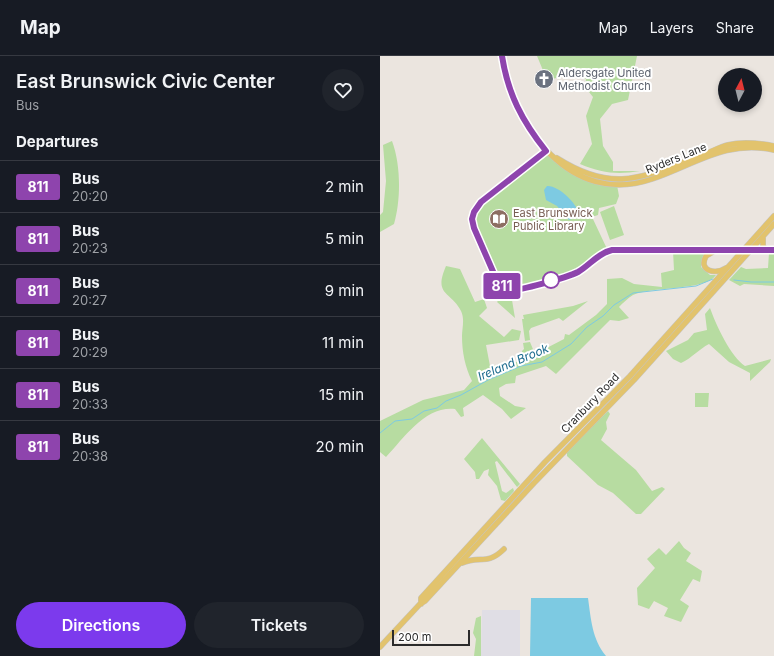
<!DOCTYPE html>
<html lang="en">
<head>
<meta charset="utf-8">
<style>
	body { margin:0; font-family:Inter,sans-serif; background:#20242c; color:#f1f3f6; height:100vh; display:flex; flex-direction:column; font-size:15px; white-space:nowrap }
	* { box-sizing:border-box; margin:0 }
	p { font-size:13px; color:#9ea1a6 }
	.icon { flex:none; width:22px; height:22px; fill:none; stroke:currentColor; stroke-width:2; stroke-linecap:round; stroke-linejoin:round }
	.map { position:relative; flex:1; overflow:hidden }
	.drawer { display:flex; flex-direction:column; background:#171b24; width:380px }
	.drawer>* { flex:none }
	.badge { padding:0 8px; border-radius:3px; font-size:14px; line-height:26px }
	.needle { width:26px; rotate:7deg }
	.tools { position:absolute; left:338px; top:12px; display:grid; gap:8px }
	.tools a { display:grid; place-items:center; width:44px; height:44px; border-radius:50%; background:#171b24; box-shadow:0 2px 6px #0003; font-size:20px }
	.scale { position:absolute; left:12px; bottom:10px; width:78px; box-sizing:border-box; padding-left:4px; border:2px solid #2b2b2b; border-top:0; font-size:11px; line-height:14px; white-space:nowrap; color:#2b2b2b; -webkit-text-stroke:3px #fff; paint-order:stroke }
	.map>.badge { position:absolute; translate:-50% -50%; box-shadow:0 0 0 2px #fff }
	h2 { padding:0 16px; font-size:15px; line-height:36px }
	.round { display:grid; place-items:center; flex:none; width:42px; height:42px; border-radius:21px; background:#20242c }
	.overview { display:flex; align-items:center; justify-content:space-between; height:68px; padding:0 16px }
	h1 { font-size:19px; font-weight:600; line-height:30px }
	.primary-button { display:flex; gap:8px; margin-top:auto; padding:8px 16px }
	.primary-button a { flex:1; height:46px; border-radius:24px; background:#7c3aed; color:#fff; font-size:16px; font-weight:600; line-height:46px; text-align:center }
	.primary-button a+a { background:#20242c; color:#f1f3f6 }
	ul { padding:0; list-style:none }
	li { display:flex; align-items:center; gap:12px; height:52px; padding:0 16px; border-top:1px solid #363941 }
	li div { flex:1 }
	li b { display:block; font-size:15px }
	li em { font-style:normal }
	li .badge { min-width:44px; font-weight:700; text-align:center }
	header { display:flex; align-items:center; gap:24px; box-sizing:border-box; height:56px; padding:0 20px; background:#171b24; border-bottom:1px solid #363941 }
	header strong { font-size:19px }
	nav { display:flex; gap:22px; margin-inline-start:auto; font-size:14px }
	main { display:flex; flex:1; min-height:0 }
	.map>svg:first-child { display:block }
	.industrial { fill:#e0dee5 }
	.green { fill:#b7dca1 }
	.water { fill:#7dcae2 }
	.lines { fill:none; stroke-linecap:round; stroke-linejoin:round }
	.stream { stroke:#7dcae2; stroke-width:1 }
	.minor-casing { stroke:#afb1ba; stroke-width:5 }
	.major-casing { stroke:#c4c4c4; stroke-width:6 }
	.minor { stroke:#fff; stroke-width:4 }
	.major { stroke:#e2c36d; stroke-width:5 }
	.line-casing { stroke:#fff; stroke-width:9 }
	.line { stroke:#8e44ad; stroke-width:6 }
	.stop-dot { fill:#fff; stroke:#8e44ad; stroke-width:2 }
	.labels { text-anchor:middle; dominant-baseline:central; stroke-width:4; stroke-linejoin:round; paint-order:stroke }
	.worship-label { font-size:11px; fill:#5b616d; stroke:#fff; text-anchor:start }
	.street-label { font-size:11px; fill:#2b2b2b; stroke:#fff }
	.education-label { font-size:11px; fill:#785e54; stroke:#fff; text-anchor:start }
	.water-label { font-size:12px; font-style:italic; fill:#1c6b8e; stroke:#fff }
</style>
</head>
<body>
<header>
<strong>Map</strong>
<nav><a>Map</a><a>Layers</a><a>Share</a></nav>
</header>
<main>
<section class="drawer">
<div class="overview"><div><h1>East Brunswick Civic Center</h1><p>Bus</p></div><a class="round"><svg class="icon" aria-label="heart" viewBox="0 0 24 24"><path d="M12 20l-8-8c-3-5 5-10 8-4 3-6 11-1 8 4z"/></svg></a></div>
<h2>Departures</h2>
<ul>
<li><span class="badge" style="background:#8e44ad;color:#fff">811</span><div><b>Bus</b><p>20:20</p></div><em>2 min</em></li>
<li><span class="badge" style="background:#8e44ad;color:#fff">811</span><div><b>Bus</b><p>20:23</p></div><em>5 min</em></li>
<li><span class="badge" style="background:#8e44ad;color:#fff">811</span><div><b>Bus</b><p>20:27</p></div><em>9 min</em></li>
<li><span class="badge" style="background:#8e44ad;color:#fff">811</span><div><b>Bus</b><p>20:29</p></div><em>11 min</em></li>
<li><span class="badge" style="background:#8e44ad;color:#fff">811</span><div><b>Bus</b><p>20:33</p></div><em>15 min</em></li>
<li><span class="badge" style="background:#8e44ad;color:#fff">811</span><div><b>Bus</b><p>20:38</p></div><em>20 min</em></li>
</ul>
<div class="primary-button"><a>Directions</a><a>Tickets</a></div>
</section>
<div class="map">
<svg width="394" height="600" viewBox="0 0 394 600">
	<rect width="100%" height="100%" fill="#ebe5df"/>
	<!-- industrial -->
	<path class="industrial" d="M102,554H140V600H101Z"/>
	<!-- green -->
	<path class="green" d="M157,0H257L248,44L232,48L220,63L223,90L233,106V115H260C237,119 222,117 200,108L212,88L206,60L213,41L205,31L206,23L191,19L167,24Z
		M12,85C21,109 21,144 14,168L0,176V159L3,156L6,125L3,89Z
		M166,95L212,125L237,129L239,140L236,148L219,152L218,159L212,161L228,195L197,216L142,233L128,234L118,227L112,214L93,170V158L101,146Z
		M234,150L244,179L230,184L220,156Z
		M326,194L322,202L321,211L330,219H336C326,235 272,230 253,239C248,242 243,247 239,251L249,262L239,265L230,264L176,318L166,310L136,320L135,327L126,328L119,332L120,340L135,350L146,352L131,363L122,353L103,339L83,352L84,360L81,361L75,353C45,350 25,381 6,401L0,396V365L43,344L84,334L92,325C85,311 82,296 82,280C82,272 85,263 81,255C71,235 53,240 66,210L80,213L95,246L104,243L107,252L99,260L124,281L132,273L141,275L139,284L106,289L110,310L142,305L143,304L142,295L144,293L143,287L150,286L155,298L184,283L185,278L189,279L216,259L227,248V223L242,222L254,228L282,231L281,217L294,214L293,195Z
		M389,197H394V230L364,228L360,230L349,224L361,211L366,213L388,212Z
		M125,236L131,238L135,262L117,246Z
		M208,245L183,265L179,262L151,272L149,275L150,284L145,285L142,263H144L143,259L193,250Z
		M330,252C336,269 351,301 365,310L391,303L390,306L370,325V317L349,306L329,288C319,293 312,302 301,307L293,303L286,295L308,284L314,277L327,274L325,258Z
		M315,337H329L328,351H315Z
		M228,355L230,358L226,366L227,373L221,384L256,414L272,435L282,431L285,433L261,458H256L233,437L218,429L187,400V394Z
		M102,382L140,428L137,431L117,405L115,406L122,435L126,437L133,432L134,435L125,445L121,444L117,430L108,419L109,413L104,415L99,423H96L95,416L84,403Z
		M299,485L304,492L311,497L306,505L322,515L320,526L313,523L300,544L309,550L301,566L284,560L288,552L274,545L269,553L258,549L257,532L275,512L267,503L279,492L286,499Z
		M101,560V600H94L96,583L93,577L96,562Z"/>
	<!-- water -->
	<path class="water" d="M167,130C178,129 197,147 199,158L196,161L189,164L177,150L166,144L164,134Z
		M151,542H208C211,563 212,583 226,600H150Z"/>
	<g class="lines">
		<!-- stream -->
		<path class="stream" d="M354,224L371,226H394
			M0,377L15,365L32,363L44,355L57,352L66,345L81,339L108,324L141,310L162,306L191,288L207,271L223,260L234,249L253,237L316,230L333,223"/>
		<!-- minor casing -->
		<g class="minor-casing">
			<path id="minor" d="M370,194H394"/>
		</g>
		<!-- major casing -->
		<g class="major-casing">
			<path id="major" d="M122,0C134,71 190,151 272,123C314,109 347,83 394,94
				M177,102C237,140 266,119 325,98C333,95 340,91 348,89C363,85 379,87 394,90
				M383,181V191L388,194
				M336,194L326,200C318,215 335,219 346,212
				M82,507C100,499 107,510 124,493
				M41,548V542L165,406L250,320L394,160
				M0,591L40,548L45,545L154,427L254,324L394,168"/>
		</g>
		<!-- minor -->
		<use href="#minor" class="minor"/>
		<!-- major -->
		<use href="#major" class="major"/>
	</g>
	<g class="lines">
		<!-- line casing -->
		<g class="line-casing">
			<path id="line" d="M122,0C128,38 142,65 166,95L101,146L94,156L92,163L94,172L118,227C121,230 124,233 128,234C137,236 188,221 198,216C209,210 218,197 232,194H394"/>
		</g>
		<!-- line -->
		<use href="#line" class="line"/>
	</g>
	<!-- icons -->
	<defs>
		<g id="church-disc" transform="scale(1)"><circle r="9.5" fill="#6b7280" stroke="#fff"/><path d="M-1.2-6h2.4v3.5h3.3v2.4h-3.3V6h-2.4V-.1h-3.3v-2.4h3.3Z" fill="#fff"/></g>
		<g id="library-disc" transform="scale(1)"><circle r="9.5" fill="#8d6e63" stroke="#fff"/><path d="M-6-4Q-3-5.5-.7-3.5V5Q-3 3-6 4ZM6-4Q3-5.5 .7-3.5V5Q3 3 6 4Z" fill="#fff"/></g>
	</defs>
	<g fill-rule="evenodd">
		<use href="#church-disc" x="164" y="23"/>
		<use href="#library-disc" x="119" y="163"/>
	</g>
	<!-- markers -->
	<circle class="stop-dot" cx="171" cy="224" r="8"/>
	<g class="labels">
		<!-- worship labels -->
		<g class="worship-label">
			<text x="178" y="17">Aldersgate United<tspan x="178" dy="13">Methodist Church</tspan></text>
		</g>
		<!-- street labels -->
		<g class="street-label">
			<text transform="translate(296 102) rotate(-22)">Ryders Lane</text>
			<text transform="translate(210 347) rotate(-46)">Cranbury Road</text>
		</g>
		<!-- education labels -->
		<g class="education-label">
			<text x="133" y="157">East Brunswick<tspan x="133" dy="13">Public Library</tspan></text>
		</g>
		<!-- water labels -->
		<g class="water-label">
			<text transform="translate(133 306) rotate(-23)">Ireland Brook</text>
		</g>
	</g>
</svg>
<div class="tools">
<a><svg class="needle" viewBox="-14 -14 28 28"><path d="M0-13l5 13h-10z" fill="#e53935"/><path d="M0 13l5-13h-10z" fill="#9ea1a6"/></svg></a>
</div>
<div class="scale">200 m</div>
<b class="badge" style="left:122px;top:230px;background:#8e44ad;color:#fff">811</b>
</div>
</main>
</body>
</html>
